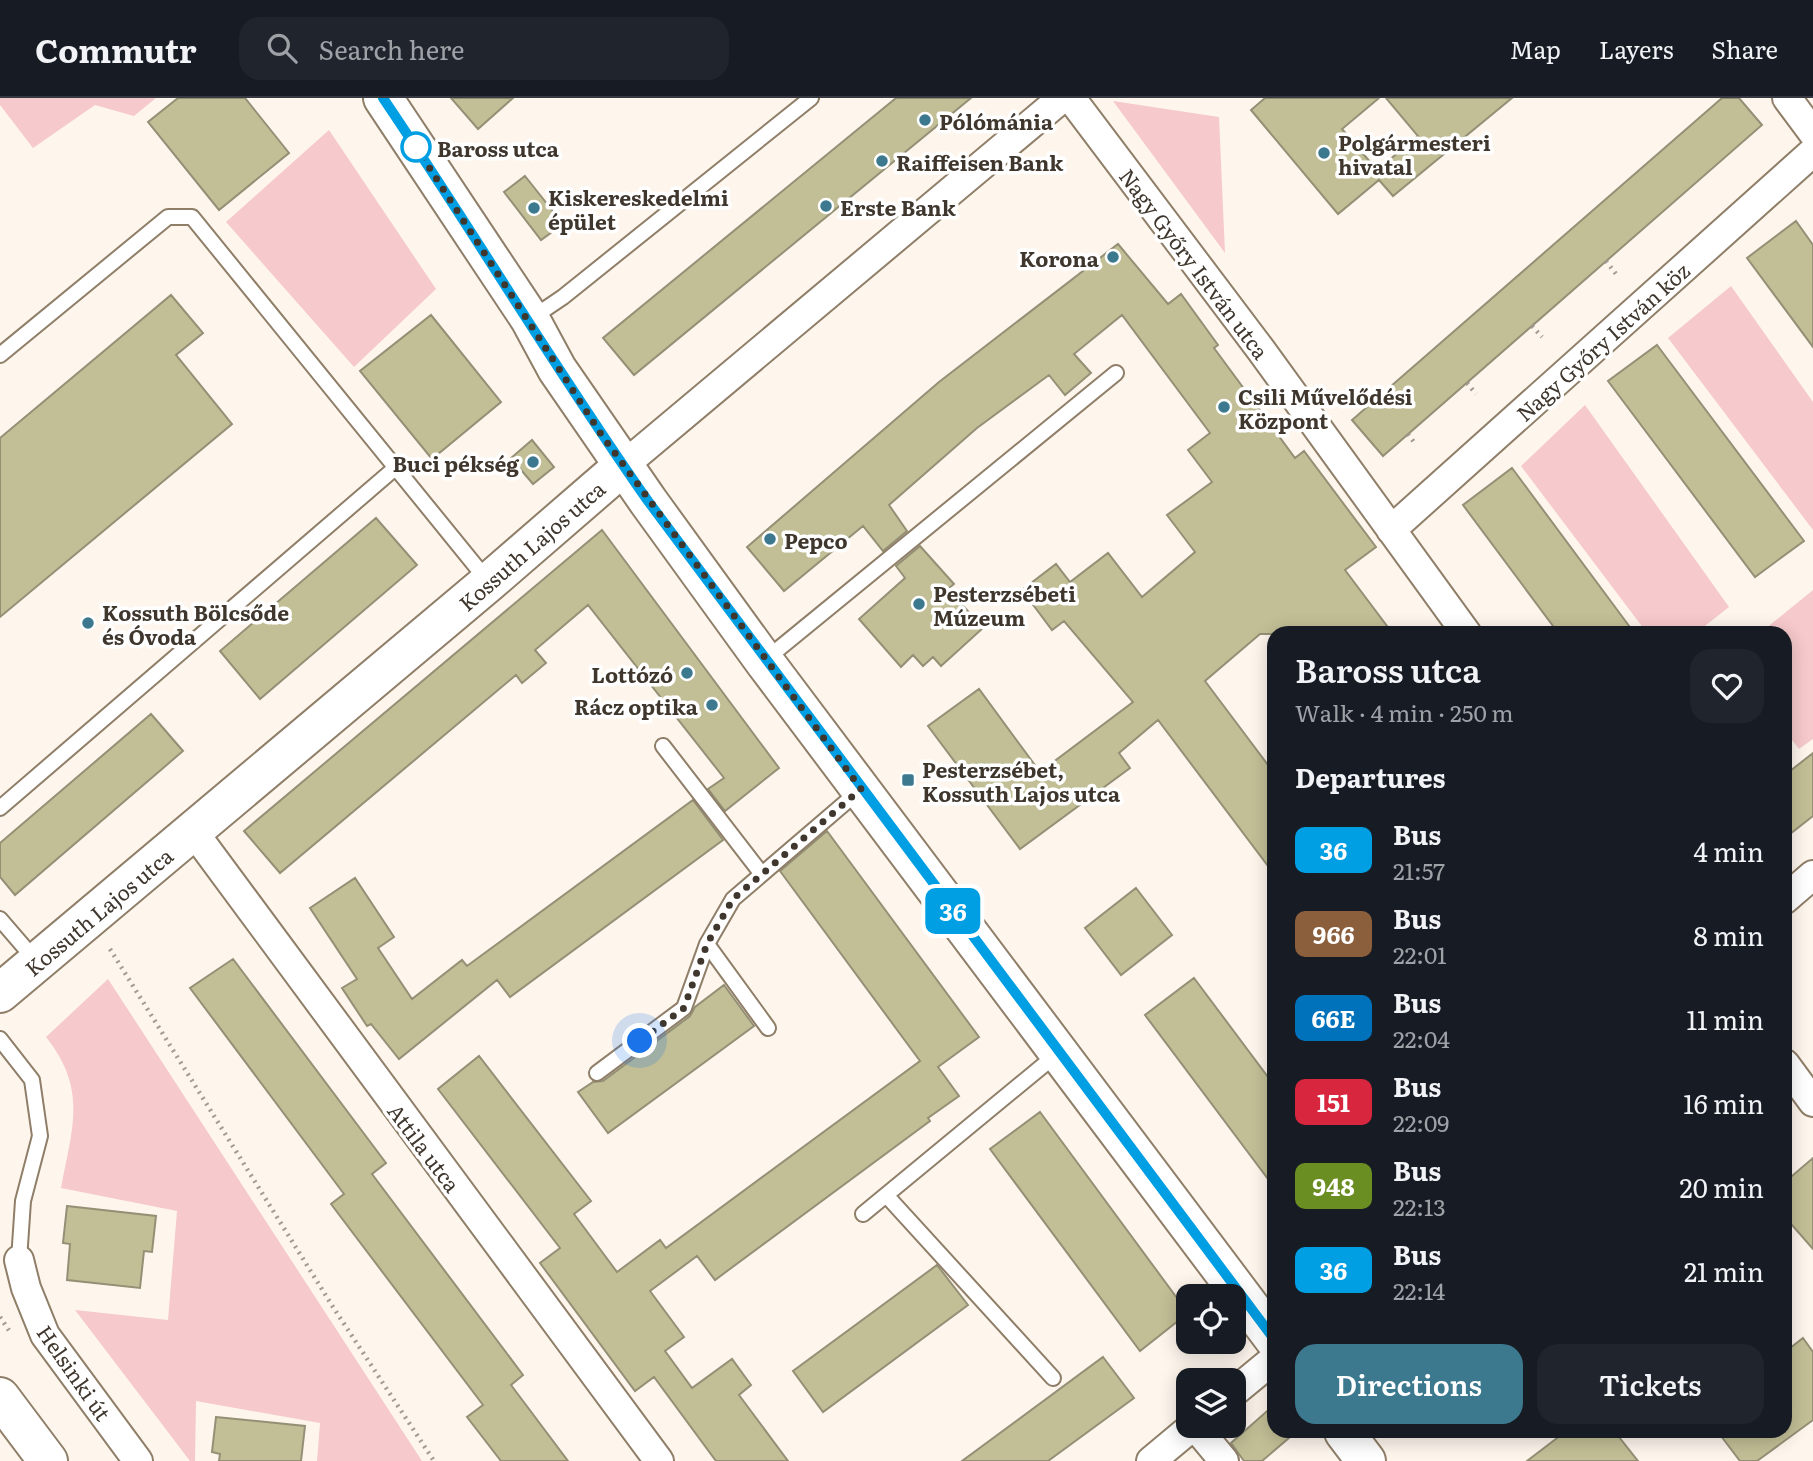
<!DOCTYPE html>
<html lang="en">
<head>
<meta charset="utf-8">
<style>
	body { margin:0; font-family:Literata,serif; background:#20242c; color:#f1f3f6; height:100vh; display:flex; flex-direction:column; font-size:26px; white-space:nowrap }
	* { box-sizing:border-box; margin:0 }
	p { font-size:23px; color:#9ea1a6 }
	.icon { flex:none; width:38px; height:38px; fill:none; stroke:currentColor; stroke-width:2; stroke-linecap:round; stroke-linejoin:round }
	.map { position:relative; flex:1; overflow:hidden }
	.side { position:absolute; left:1267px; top:528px; width:525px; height:812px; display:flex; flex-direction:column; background:#171b24; border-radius:21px; box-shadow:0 4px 18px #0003 }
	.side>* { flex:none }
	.badge { padding:0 14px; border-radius:10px; font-size:24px; line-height:46px }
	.controls { position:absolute; left:1176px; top:1186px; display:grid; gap:14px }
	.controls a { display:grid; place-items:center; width:70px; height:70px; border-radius:14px; background:#171b24; box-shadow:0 4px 18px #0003; font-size:35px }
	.you { position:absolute; width:35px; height:35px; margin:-18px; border:5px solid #fff; border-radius:50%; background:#1a73e8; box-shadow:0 0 0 10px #1a73e833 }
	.map>.badge { position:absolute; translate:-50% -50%; box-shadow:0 0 0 4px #fff }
	h2 { padding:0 28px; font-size:26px; line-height:63px }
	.round { display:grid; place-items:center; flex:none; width:74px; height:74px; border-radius:21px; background:#20242c }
	.overview { display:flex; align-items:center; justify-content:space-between; height:119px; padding:0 28px }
	h1 { font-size:33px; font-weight:600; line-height:52px }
	.action { display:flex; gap:14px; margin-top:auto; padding:14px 28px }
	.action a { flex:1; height:80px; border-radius:21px; background:#3c798f; color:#fff; font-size:28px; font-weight:600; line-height:80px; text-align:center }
	.action a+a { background:#20242c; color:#f1f3f6 }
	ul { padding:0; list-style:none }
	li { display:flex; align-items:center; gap:21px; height:84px; padding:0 28px }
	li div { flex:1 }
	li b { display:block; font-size:26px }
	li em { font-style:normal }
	li .badge { min-width:77px; font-weight:700; text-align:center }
	header { display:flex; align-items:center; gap:42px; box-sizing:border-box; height:98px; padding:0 35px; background:#171b24; border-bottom:2px solid #363941 }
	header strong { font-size:33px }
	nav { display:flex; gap:38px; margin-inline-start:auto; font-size:24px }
	.search { width:490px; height:63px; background:#20242c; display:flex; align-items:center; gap:18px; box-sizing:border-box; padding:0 24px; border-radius:21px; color:#9ea1a6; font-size:26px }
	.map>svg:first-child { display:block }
	.green { fill:#f6c9cc }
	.building { fill:#c2bf96; stroke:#939076; stroke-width:2 }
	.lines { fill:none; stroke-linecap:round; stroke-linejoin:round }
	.lane-casing { stroke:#8f7e68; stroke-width:18 }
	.street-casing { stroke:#8f7e68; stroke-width:32 }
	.secondary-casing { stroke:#8f7e68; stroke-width:42 }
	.primary-casing { stroke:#8f7e68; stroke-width:42 }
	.path { stroke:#a39b92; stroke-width:4.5; stroke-dasharray:2 5; stroke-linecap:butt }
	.lane { stroke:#fff; stroke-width:14 }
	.street { stroke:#fff; stroke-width:28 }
	.secondary { stroke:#fff; stroke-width:38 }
	.primary { stroke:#fff; stroke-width:38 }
	.line-casing { stroke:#fff; stroke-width:16 }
	.line { stroke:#009ee3; stroke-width:10 }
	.walk { stroke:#3f372e; stroke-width:7; stroke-dasharray:0 12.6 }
	.poi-dot { fill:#3c798f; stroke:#fff; stroke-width:2.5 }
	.stop-dot { fill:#fff; stroke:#009ee3; stroke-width:3.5 }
	.labels { text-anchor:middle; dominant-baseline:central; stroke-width:7; stroke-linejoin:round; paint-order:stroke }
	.poi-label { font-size:21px; font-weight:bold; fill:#3f372e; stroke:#fff; text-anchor:start }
	.stop-label { font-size:21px; font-weight:bold; fill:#3f372e; stroke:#fff; text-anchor:start }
	.street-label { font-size:21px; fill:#3f372e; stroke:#fff }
</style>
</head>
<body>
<header>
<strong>Commutr</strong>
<div class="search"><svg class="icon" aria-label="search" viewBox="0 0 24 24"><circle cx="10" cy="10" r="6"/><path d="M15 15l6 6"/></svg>Search here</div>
<nav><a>Map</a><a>Layers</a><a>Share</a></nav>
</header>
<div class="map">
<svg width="1813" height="1363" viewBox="0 0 1813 1363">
	<rect width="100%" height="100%" fill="#fef6ed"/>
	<!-- green -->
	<path class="green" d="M0,0H156L134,18L95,7L33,50L0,7Z
		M1113,3L1219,19L1225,155Z
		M329,32L436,191L354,269L226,124Z
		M1731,188L1813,304V432L1668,240Z
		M1585,307L1729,509L1696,535H1647L1521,368Z
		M1813,492V641L1799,651L1785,633V536L1760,535Z
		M108,881L422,1363H317L320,1325L196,1303L195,1363H190L75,1212L168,1222L177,1113L61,1090C72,1030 88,992 46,939Z"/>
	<!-- building -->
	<path class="building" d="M178,0H245L289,55L219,112L148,24Z
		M451,0H513L478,31Z
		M896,0H971L634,277L603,240Z
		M1265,0H1379L1342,31L1377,72L1418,38L1386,0H1512L1393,98L1379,82L1338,116L1251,12Z
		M1722,0H1739L1762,27L1383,358L1352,322Z
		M525,78L563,126L541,142L504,94Z
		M1796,123L1813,147V249L1747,160Z
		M1118,146L1168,206L1181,196L1218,247L1214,250L1295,360L1304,353L1376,449L1345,472L1393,536H1260L1205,583L1274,675V776L1158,622L1119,655L1130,670L1020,751L928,628L979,591L1040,674L1133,604L1064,523L1052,532L1022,492L1056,466L1070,484L1108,455L1142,499L1195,454L1167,417L1212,384L1188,352L1210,335L1122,217L1074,256L1091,275L1065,297L1049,277L977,330L889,407L907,433L883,453L863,428L784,493L747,449L939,284Z
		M171,197L203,235L176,257L232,326L0,519V340Z
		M431,217L501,304L432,361L360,273Z
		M1657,247L1804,443L1755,479L1608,283Z
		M532,342L554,369L533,386L511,360Z
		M1512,370L1635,536H1559L1463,407Z
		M376,420L417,467L260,601L220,553Z
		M602,432L779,670L725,713L708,691L724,680L588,507L535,552L546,565L522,585L516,577L280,775L244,733Z
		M920,448L954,486L948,491L983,530L941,568L933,559L923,568L913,557L901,569L859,521L905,480L896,468Z
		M151,616L183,653L15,797L0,779V745Z
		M1813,655V718L1785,740V677Z
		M693,702L723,742L510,899L497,882L399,961L371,926L367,928L342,890L357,881L310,810L355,780L394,839L378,850L412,901L462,862L467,868Z
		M827,733L979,939L938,969L959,998L928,1020L930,1023L715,1182L697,1158L650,1193L684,1239L665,1253L692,1290L732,1261L751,1287L739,1297L788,1363H716L654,1279L635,1293L540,1165L560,1150L438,991L479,958L591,1103L574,1116L617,1174L660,1142L666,1150L920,963L780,773Z
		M1136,790L1172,837L1121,877L1085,830Z
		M233,861L386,1065L372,1076L523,1277L511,1287L568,1363H501L467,1319L483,1307L331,1106L344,1096L190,890Z
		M1194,880L1274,987V1089L1145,917Z
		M724,887L754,928L608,1035L578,994L593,984L603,983L690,918L695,909Z
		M1040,1014L1188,1215L1140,1253L990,1051Z
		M1813,1060V1151L1785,1119V1084Z
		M67,1108L156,1118L152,1154L144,1153L140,1190L67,1182L70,1146L63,1145Z
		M937,1167L968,1207L823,1314L793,1273Z
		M1803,1240L1813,1254V1322L1757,1363H1740L1718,1334H1785V1254Z
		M1103,1259L1134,1300L1048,1363H962Z
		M1274,1307V1334H1296L1262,1363H1244L1231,1345Z
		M216,1319L305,1328L301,1363H219L220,1356L212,1354Z
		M1565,1334H1615L1638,1363H1527Z"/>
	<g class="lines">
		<!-- lane casing -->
		<g class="lane-casing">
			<path id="lane" d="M532,220L563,199L811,0
				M0,257L168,119H192L487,482
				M765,562L1116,275
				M663,648L761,775
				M0,710L394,371
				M0,821L37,864
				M707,846L768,930
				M0,941L32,982L40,1038L23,1103L19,1162
				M597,975L684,910L707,846L733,801L859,693
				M886,1097L1053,1280
				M863,1116L1057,956"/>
		</g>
		<!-- street casing -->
		<g class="street-casing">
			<path id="street" d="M1071,0L1261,252L1467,536
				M1787,0L1813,35
				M623,368L1062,0
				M1391,432L1813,54
				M193,733L659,1363
				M1785,801L1813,777
				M1785,966L1813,1004
				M19,1162L26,1190L45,1237L138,1363
				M1234,1294L1274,1261
				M1195,1328L1224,1363
				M1151,1363L1193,1328"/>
		</g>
		<!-- secondary casing -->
		<g class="secondary-casing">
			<path id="secondary" d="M383,0L530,221L557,271L648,403L764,563L1274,1241
				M0,895L489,484L623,368
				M1344,1334L1366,1363"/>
		</g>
		<!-- primary casing -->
		<g class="primary-casing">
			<path id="primary" d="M0,1299L48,1363"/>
		</g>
		<!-- path -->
		<path class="path" d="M1606,163L1616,176
			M1532,228L1542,239
			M1467,285L1476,296
			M1408,336L1416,347
			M110,851L333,1209L434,1363
			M0,1219L10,1234"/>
		<!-- lane -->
		<use href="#lane" class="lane"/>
		<!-- street -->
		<use href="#street" class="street"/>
		<!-- secondary -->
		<use href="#secondary" class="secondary"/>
		<!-- primary -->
		<use href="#primary" class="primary"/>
	</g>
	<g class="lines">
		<!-- line casing -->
		<g class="line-casing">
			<path id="line" d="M383,0C473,133 555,271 648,403L1274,1241"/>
		</g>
		<!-- line -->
		<use href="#line" class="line"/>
		<!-- walk -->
		<path class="walk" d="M416,49L601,336L861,691L733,801L707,846L684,910L640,943"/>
	</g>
	<!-- markers -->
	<g class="poi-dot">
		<circle cx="925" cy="22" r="7"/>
		<circle cx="1324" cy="55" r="7"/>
		<circle cx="882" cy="63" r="7"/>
		<circle cx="826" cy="108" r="7"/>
		<circle cx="534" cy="110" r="7"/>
		<circle cx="1113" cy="159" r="7"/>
		<circle cx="1224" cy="309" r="7"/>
		<circle cx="533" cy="364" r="7"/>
		<circle cx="770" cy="441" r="7"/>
		<circle cx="919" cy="506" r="7"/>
		<circle cx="88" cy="525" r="7"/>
		<circle cx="687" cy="575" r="7"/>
		<circle cx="712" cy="607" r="7"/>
		<rect x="901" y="675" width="14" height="14" rx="3.5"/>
	</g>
	<circle class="stop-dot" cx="416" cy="49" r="14"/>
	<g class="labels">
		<!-- poi labels -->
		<g class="poi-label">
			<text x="939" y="22">Pólómánia</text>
			<text x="1338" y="43">Polgármesteri<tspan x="1338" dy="24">hivatal</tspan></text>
			<text x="896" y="63">Raiffeisen Bank</text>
			<text x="548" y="98">Kiskereskedelmi<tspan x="548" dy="24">épület</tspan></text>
			<text x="840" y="108">Erste Bank</text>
			<text x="1099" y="159" text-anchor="end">Korona</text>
			<text x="1238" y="297">Csili Művelődési<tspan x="1238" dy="24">Központ</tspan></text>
			<text x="519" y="364" text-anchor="end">Buci pékség</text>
			<text x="784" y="441">Pepco</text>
			<text x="933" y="494">Pesterzsébeti<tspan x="933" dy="24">Múzeum</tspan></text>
			<text x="102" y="513">Kossuth Bölcsőde<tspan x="102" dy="24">és Óvoda</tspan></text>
			<text x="673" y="575" text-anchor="end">Lottózó</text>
			<text x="698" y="607" text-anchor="end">Rácz optika</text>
			<text x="922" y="670">Pesterzsébet,<tspan x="922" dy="24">Kossuth Lajos utca</tspan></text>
		</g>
		<!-- stop labels -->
		<g class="stop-label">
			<text x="437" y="49">Baross utca</text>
		</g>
		<!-- street labels -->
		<g class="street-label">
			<text transform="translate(1195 165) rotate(53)">Nagy Győry István utca</text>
			<text transform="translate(1602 243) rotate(-42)">Nagy Győry István köz</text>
			<text transform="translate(531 447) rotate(-41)">Kossuth Lajos utca</text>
			<text transform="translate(98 813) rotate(-40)">Kossuth Lajos utca</text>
			<text transform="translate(425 1049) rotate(53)">Attila utca</text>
			<text transform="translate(75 1274) rotate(55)">Helsinki út</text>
		</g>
	</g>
</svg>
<div class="controls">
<a><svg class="icon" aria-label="locate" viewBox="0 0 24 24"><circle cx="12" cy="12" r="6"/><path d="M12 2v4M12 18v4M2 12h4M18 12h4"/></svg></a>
<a><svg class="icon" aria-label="layers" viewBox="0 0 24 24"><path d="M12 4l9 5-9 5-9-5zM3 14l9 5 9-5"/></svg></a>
</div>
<div class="you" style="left:640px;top:943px"></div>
<b class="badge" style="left:953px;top:813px;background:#009ee3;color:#fff">36</b>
<section class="side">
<div class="overview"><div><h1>Baross utca</h1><p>Walk · 4 min · 250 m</p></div><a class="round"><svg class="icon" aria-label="heart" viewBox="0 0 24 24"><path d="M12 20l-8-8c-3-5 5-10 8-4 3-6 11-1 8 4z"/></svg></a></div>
<h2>Departures</h2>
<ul>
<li><span class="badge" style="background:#009ee3;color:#fff">36</span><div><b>Bus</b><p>21:57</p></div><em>4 min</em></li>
<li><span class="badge" style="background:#8b5e3c;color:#fff">966</span><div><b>Bus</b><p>22:01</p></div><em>8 min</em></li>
<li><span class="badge" style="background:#0072bc;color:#fff">66E</span><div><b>Bus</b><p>22:04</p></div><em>11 min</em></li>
<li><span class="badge" style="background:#d7263d;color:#fff">151</span><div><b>Bus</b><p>22:09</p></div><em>16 min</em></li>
<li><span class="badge" style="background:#6b8e23;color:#fff">948</span><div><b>Bus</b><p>22:13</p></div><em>20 min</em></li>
<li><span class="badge" style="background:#009ee3;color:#fff">36</span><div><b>Bus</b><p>22:14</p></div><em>21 min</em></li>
</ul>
<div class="action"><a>Directions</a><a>Tickets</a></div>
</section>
</div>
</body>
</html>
